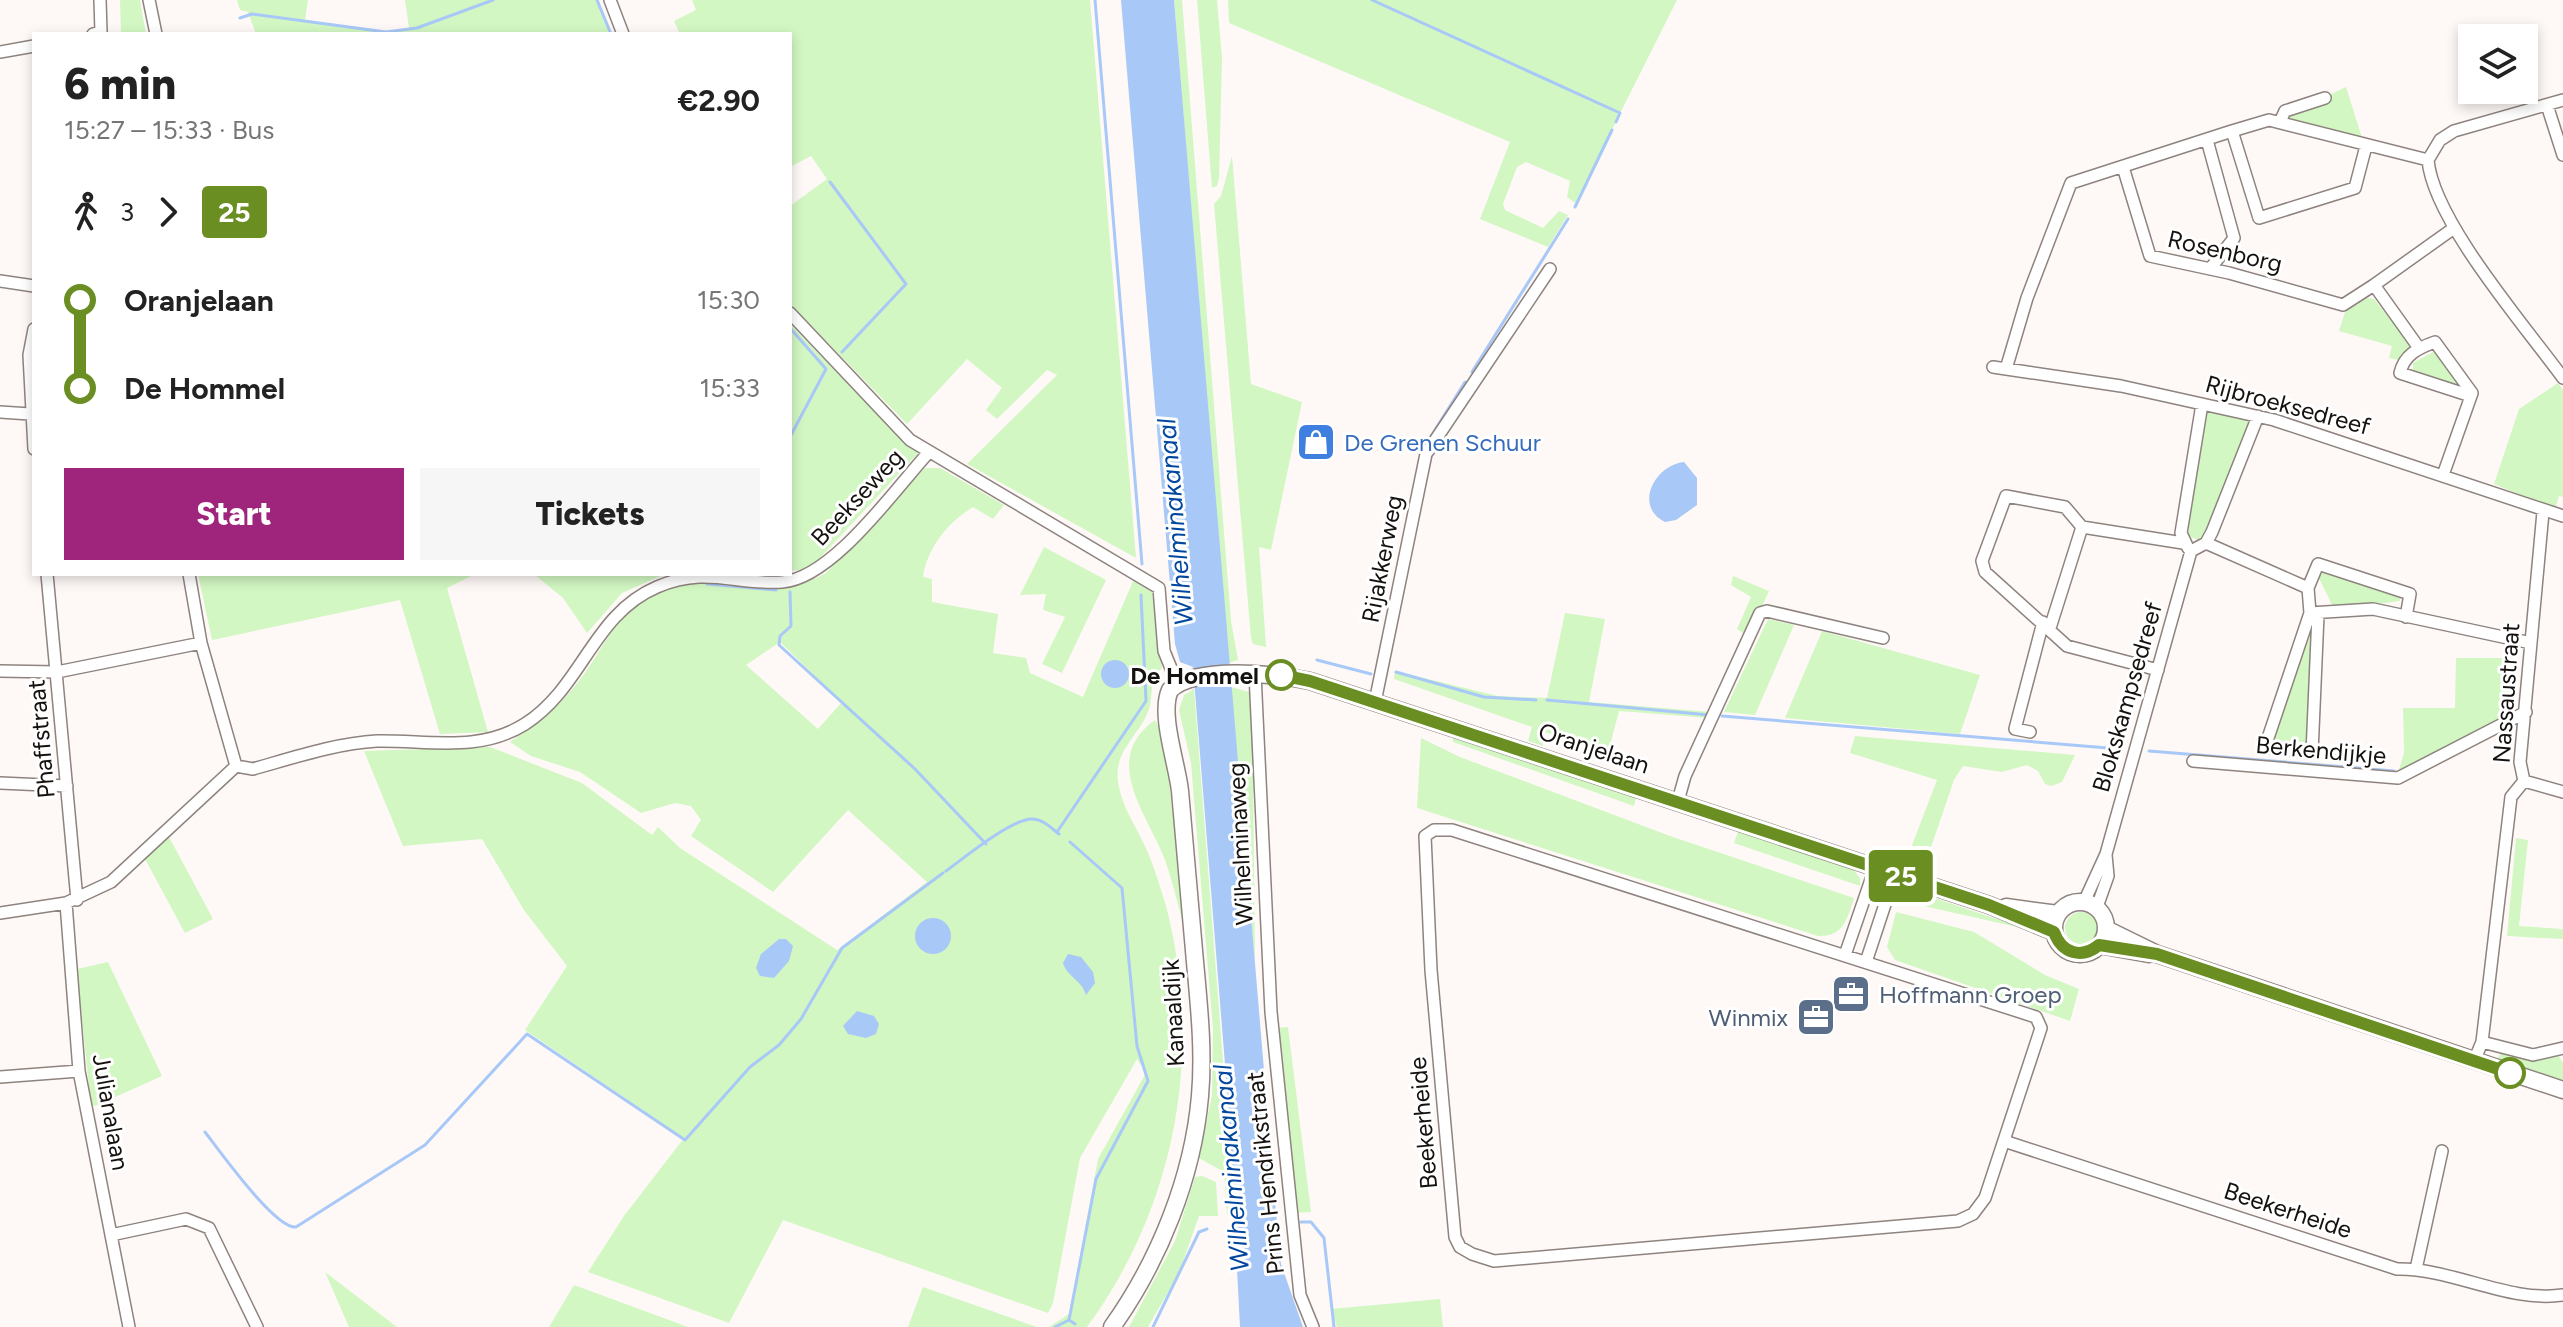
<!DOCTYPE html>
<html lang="en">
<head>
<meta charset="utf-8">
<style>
	body { margin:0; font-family:Figtree,sans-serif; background:#f6f6f6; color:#222; height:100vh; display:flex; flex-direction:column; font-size:30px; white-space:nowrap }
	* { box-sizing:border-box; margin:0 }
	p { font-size:26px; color:#767676 }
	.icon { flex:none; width:44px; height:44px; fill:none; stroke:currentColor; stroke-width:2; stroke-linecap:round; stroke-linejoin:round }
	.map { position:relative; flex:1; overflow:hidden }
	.panel { position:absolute; left:32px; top:32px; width:760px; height:544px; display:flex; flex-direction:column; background:#fff; border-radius:0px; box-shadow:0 4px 12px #0003 }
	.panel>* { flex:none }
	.badge { padding:0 16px; border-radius:6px; font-size:28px; line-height:52px }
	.tools { position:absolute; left:2458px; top:24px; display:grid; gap:16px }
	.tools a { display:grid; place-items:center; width:80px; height:80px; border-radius:0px; background:#fff; box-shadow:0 4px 12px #0003; font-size:40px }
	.map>.badge { position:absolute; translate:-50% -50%; box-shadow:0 0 0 4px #fff }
	.legs { display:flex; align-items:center; gap:12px; height:88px; padding:0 32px; font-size:26px }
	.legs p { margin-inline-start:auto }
	.headline { display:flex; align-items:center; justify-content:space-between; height:136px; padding:0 32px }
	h1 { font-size:44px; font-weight:800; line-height:60px }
	.cta { display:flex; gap:16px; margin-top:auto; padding:16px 32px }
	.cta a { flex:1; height:92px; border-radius:0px; background:#9f247b; color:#fff; font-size:32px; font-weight:800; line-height:92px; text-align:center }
	.cta a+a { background:#f6f6f6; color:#222 }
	ul { padding:0 32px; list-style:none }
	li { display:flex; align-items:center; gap:28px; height:88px; font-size:30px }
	li i { display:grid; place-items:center; width:12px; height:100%; margin:0 10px; background:currentColor }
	li i::after { content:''; width:20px; height:20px; margin:-10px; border:6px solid; border-radius:50%; background:#fff }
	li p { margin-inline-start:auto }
	li:first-child i { background:linear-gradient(#0000 50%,currentColor 0) }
	li:last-child i { background:linear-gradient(currentColor 50%,#0000 0) }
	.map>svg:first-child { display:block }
	.green { fill:#d2f7c2; fill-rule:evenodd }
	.water { fill:#a8c8f7 }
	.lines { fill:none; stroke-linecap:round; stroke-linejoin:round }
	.stream { stroke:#a8c8f7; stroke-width:3 }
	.street-casing { stroke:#8e837e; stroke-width:14 }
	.secondary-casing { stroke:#8e837e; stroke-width:19 }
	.street { stroke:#fff; stroke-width:11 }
	.secondary { stroke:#fff; stroke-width:16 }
	.line-1-casing { stroke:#fff; stroke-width:18 }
	.line-1 { stroke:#6b8e23; stroke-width:12 }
	.stop-1-dot { fill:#fff; stroke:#6b8e23; stroke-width:4 }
	.labels { text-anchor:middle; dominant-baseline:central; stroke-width:6; stroke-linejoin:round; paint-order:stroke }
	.street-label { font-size:24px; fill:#15110f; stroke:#fff }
	.shop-label { font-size:24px; fill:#366cbe; stroke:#fff; text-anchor:start }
	.stop-label { font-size:24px; font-weight:bold; fill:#15110f; stroke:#fff; text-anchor:end }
	.service-label { font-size:24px; fill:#4e5e75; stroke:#fff; text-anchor:start }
	.water-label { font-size:26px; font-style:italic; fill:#02479f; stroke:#fff }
</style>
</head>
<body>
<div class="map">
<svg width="2563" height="1327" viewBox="0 0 2563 1327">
	<rect width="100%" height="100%" fill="#fef9f7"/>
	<!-- green -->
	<path class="green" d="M120,0H140L146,34H121Z
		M237,0H308L305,20L385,32L409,28L405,0H596L610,34H256L248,12L240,10Z
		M692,0H1090L1136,558L967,464L1057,375L1047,370L997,419L986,410L1002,388L967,359L907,424L790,304V206L827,179L811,156L790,167V34H680L674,21L696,10Z
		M1174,0H1182L1231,621L1238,660L1228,663Z
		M1197,0H1217L1222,57L1219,178L1217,186L1212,188Z
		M1228,0H1677L1575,203L1567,197L1570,181L1526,162L1517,167L1503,204L1505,210L1543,228L1559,211L1568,215L1548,247L1480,219L1510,142L1229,23Z
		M2346,87L2362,138L2289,119V114Z
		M1232,156L1251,384L1302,402L1271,550L1259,547L1266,647L1253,644L1251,638L1214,204L1221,196Z
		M2367,298L2374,299L2410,344L2411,349L2398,360L2389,358L2392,346L2339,331L2345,312Z
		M790,324L882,419L919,452L819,559L806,569L790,571Z
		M2435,351L2462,388L2413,372V363Z
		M2558,383L2563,390V497L2559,496L2555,509L2494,484L2519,409Z
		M2211,411L2247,418L2251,427L2204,534L2198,540L2189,536L2188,528L2204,416Z
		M925,468H940L1004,505L993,519L973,507C948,522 927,548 923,577L932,579V602L998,614L993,653L1026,658L1030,673L1083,697L1134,579L1152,592L1162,668C1147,680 1155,695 1148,712C1137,738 1114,751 1118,782C1121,803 1132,820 1141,838C1152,859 1159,883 1166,906C1204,1052 1176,1206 1087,1327H1049L1069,1314L1098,1159L1146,1073L1137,1059L1080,1158L1053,1303L1048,1313L783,1220L729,1323L588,1272L624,1216L684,1138L525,1030L567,966L524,910L482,839L403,846L364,751L490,747L582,783L652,835L658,827L680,848L837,950L927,882L848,810L773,892L691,836L701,820L691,806L675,803L641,813L580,772L531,756L510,742C534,725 557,709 575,686C606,649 610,615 659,593C713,568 774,602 826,573ZM780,642L842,702L818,729L746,665Z
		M1044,547L1106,580L1062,673L1042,664L1065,617L1043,610L1046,594L1020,595Z
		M2325,570L2400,596V601L2338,609L2333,607L2319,578Z
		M198,574H475L447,588L488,732L440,734L400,600L212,640Z
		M534,574H665L622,593L587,633L563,598Z
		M1733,576L1769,591L1748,636L1737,629L1751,597L1731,585Z
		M1565,613L1605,619L1589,702L1712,712L1709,718L1619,711L1608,753L1542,731L1543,746L1528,741L1532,727L1394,679L1395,671L1498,696L1547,698Z
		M1768,619L1794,625L1755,715L1724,712Z
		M2308,626H2312L2309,747L2272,745Z
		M1822,631L1980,675L1960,734L1785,718Z
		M2456,658H2505L2513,712L2405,770H2399L2404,753L2403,708H2455Z
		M1231,687L1252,693L1255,963Z
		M1194,689L1235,1215H1227L1224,1172L1199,1158L1212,1095L1213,1029L1191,763L1179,710L1184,695Z
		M1155,720L1164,736L1187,939C1180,913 1174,886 1165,860C1149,816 1099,760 1155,720Z
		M1453,735L1637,793L1634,806L1453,742Z
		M1855,736L2075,755L2062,782L2051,786L2045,784L2038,771L2027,765L2002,772L1963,766L1954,780L1927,859L1909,853L1937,780L1850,753Z
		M1421,738L1460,757L1670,836L1854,898C1847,920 1843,937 1818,936L1417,808Z
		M1739,829L1852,868L1860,878V886L1734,843Z
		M169,837L213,919L185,933L145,859Z
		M2516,838L2528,840L2519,926L2563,929V939L2507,936Z
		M1914,891L2026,929L1897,900Z
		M1896,912L1974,932L2045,975L2079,989L2070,1021L1895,960L1887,947Z
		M2065 928a16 16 0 1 1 32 0a16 16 0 1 1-32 0Z
		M108,962L162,1076L95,1106L92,1105L89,1088L77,969Z
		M1288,1027L1311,1212L1293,1213L1277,1028Z
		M2502,1052L2558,1055L2563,1063V1080L2496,1060Z
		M1202,1176L1216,1182L1218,1216H1199L1179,1273L1148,1327H1129L1175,1241L1195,1177Z
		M325,1272L397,1327H349Z
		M574,1285L688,1327H549Z
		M923,1287L1037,1327H908Z
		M1440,1299L1443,1327H1337L1331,1309Z"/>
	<!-- water -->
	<path class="water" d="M1121,0H1174L1276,1213L1281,1264L1303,1327H1240L1229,1114L1193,667L1180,662L1175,644Z
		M1684,462L1697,478V505L1676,520L1665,522C1633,506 1655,465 1684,462Z
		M1101 674a14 14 0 1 1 28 0a14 14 0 1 1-28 0Z
		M915 936a18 18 0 1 1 36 0a18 18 0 1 1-36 0Z
		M779,939H786L793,946L789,961L774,978L760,976L756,968L761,954Z
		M1068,954L1081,957L1093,972L1095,983L1086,995C1082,980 1067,977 1063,963Z
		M857,1011L874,1016L879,1024L876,1034L866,1038L848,1034L843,1026Z"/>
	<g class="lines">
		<!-- stream -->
		<path class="stream" d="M597,0L611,34
			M1095,0L1142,564
			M1372,0L1620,113L1616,122
			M240,18L252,14L386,32L417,28L493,0
			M830,182L906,284L842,352
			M1575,207L1612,130
			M790,328L826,369L790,437
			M1472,372L1568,219
			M1425,446L1465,382
			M707,584L776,590
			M790,592L791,626L780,636L779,645L915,769L986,844
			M1317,660L1371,674
			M1396,672L1484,697L1536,700
			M1547,700L1709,715
			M1722,716L2120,749
			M2149,751L2394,771
			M1057,832L1146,701L1141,595
			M946,871C964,858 1011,819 1032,819C1043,819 1051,828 1059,834
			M205,1132C219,1150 275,1229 296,1227L425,1145L527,1034L685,1140L750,1067L779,1045L801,1019L842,948L943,873
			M1301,1222H1311L1324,1238L1334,1327
			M1069,1320L1096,1179L1148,1081L1137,1046L1122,888L1070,842
			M1055,1327L1069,1320L1075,1324
			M1153,1327L1199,1232L1207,1229"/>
		<!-- street casing -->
		<g class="street-casing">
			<path id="street" d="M149,0L156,34
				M610,0L623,34
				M93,34L101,32L100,0
				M0,52L34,46
				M2563,100L2454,131L2440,140L2428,160C2433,220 2525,326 2563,378
				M2547,105L2563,155
				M2280,122L2285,111L2325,98
				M2207,140L2234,238L2210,269
				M2366,146L2355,188L2259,218L2232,131L2269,120L2428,160
				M2123,167L2150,256L2229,273L2343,305L2374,285
				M0,281L34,286
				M790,313L910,440L1159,588L1164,651L1177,683
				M34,329L29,355L34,449
				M2419,348L2374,285L2454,228
				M1993,367L2121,386L2274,420L2563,516
				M2006,369L2027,298L2071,183L2232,131
				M0,412L30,414
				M2443,475L2471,396L2472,393L2435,342C2418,348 2404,355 2400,373L2471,396
				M2206,543L2308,588L2310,613L2373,609L2531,643
				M2188,548L2181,533L2202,404
				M47,574L77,900
				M189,574L201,643L236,766
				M2308,588L2318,564L2410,594L2406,617
				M2310,613L2265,747L2312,753L2318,615
				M2050,628L2082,527
				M2158,670L2067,646L1985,572L1982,561L2006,496L2065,507L2082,527L2183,543
				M0,671L57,672L201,643
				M1255,674L1271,1012L1300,1295L1313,1327
				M1375,702L1426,454L1550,269
				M2030,732L2015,729L2043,622
				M2193,761L2398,778L2526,712
				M236,766L253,769C292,758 337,743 377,741C428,740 479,753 525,724C582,688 593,614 657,587C707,566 734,585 782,582C832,579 896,488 929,452
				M2524,781L2563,792
				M0,783L67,786
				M1678,801L1685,776L1760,613L1767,611L1883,638
				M1434,830H1452L2036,1017L2041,1028L1985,1198L1973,1214L1958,1221L1494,1261L1472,1254L1460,1247L1455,1237L1431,970L1425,836Z
				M2084,902L2106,854L2191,551L2206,543L2212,532L2258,416
				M66,903L79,1071L129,1327
				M2097,907L2108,876L2106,855
				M0,913L66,903L111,882L236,766
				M1845,955L1875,868
				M1866,962L1895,874
				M2482,1042L2533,1055L2563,1048
				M2474,1061L2482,1042L2511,797L2524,781L2520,762L2543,512
				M0,1077L79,1071
				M2004,1141L2397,1269C2453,1268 2508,1303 2563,1295
				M111,1235L186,1219L209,1228L257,1327
				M2416,1269L2442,1151"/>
		</g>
		<!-- secondary casing -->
		<g class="secondary-casing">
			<path id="secondary" d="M2054 928a26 26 0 1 1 52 0a26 26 0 1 1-52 0Z
				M2006,907L2058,914
				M2106,929L2157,954L2563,1090
				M2099,945L2149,954
				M1112,1327C1159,1261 1193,1177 1200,1096C1204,1051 1199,1006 1195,962C1190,905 1185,848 1180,791C1177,763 1159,714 1170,690C1196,665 1276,674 1310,681L1989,905L2054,932"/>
		</g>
		<!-- street -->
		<use href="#street" class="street"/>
		<!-- secondary -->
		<use href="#secondary" class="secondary"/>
	</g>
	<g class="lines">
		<!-- line-1 casing -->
		<g class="line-1-casing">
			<path id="line-1" d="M1281,675L1310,681L1989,905L2054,932C2062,954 2082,959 2099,945L2157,954L2510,1073"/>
		</g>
		<!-- line-1 -->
		<use href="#line-1" class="line-1"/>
	</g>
	<!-- icons -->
	<defs>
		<g id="shop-square" transform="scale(2)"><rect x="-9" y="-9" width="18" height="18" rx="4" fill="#3f7fe0" stroke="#fff"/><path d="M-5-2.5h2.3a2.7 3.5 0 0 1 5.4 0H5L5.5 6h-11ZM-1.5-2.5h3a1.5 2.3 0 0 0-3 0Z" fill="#fff"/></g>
		<g id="office-square" transform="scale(2)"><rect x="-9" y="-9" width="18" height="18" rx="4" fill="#5c6f8a" stroke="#fff"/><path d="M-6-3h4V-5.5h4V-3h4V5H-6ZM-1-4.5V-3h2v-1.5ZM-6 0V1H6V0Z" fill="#fff"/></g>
	</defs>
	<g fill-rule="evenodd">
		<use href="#shop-square" x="1316" y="442"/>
		<use href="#office-square" x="1851" y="994"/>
		<use href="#office-square" x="1816" y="1017"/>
	</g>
	<!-- markers -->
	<g class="stop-1-dot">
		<circle cx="1281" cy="675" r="14"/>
		<circle cx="2510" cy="1073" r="14"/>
	</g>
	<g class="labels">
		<!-- street labels -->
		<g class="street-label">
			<text transform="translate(2225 251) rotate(13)">Rosenborg</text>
			<text transform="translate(2288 405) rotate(15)">Rijbroeksedreef</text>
			<text transform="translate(857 497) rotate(-47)">Beekseweg</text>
			<text transform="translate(1382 559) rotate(-79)">Rijakkerweg</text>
			<text transform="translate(2506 693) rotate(-86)">Nassaustraat</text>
			<text transform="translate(2127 697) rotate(-74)">Blokskampsedreef</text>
			<text transform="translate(41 739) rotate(-95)">Phaffstraat</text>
			<text transform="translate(1594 748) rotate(18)">Oranjelaan</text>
			<text transform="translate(2321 750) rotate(5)">Berkendijkje</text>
			<text transform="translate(1240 844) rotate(-93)">Wilhelminaweg</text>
			<text transform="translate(1173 1013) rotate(-93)">Kanaaldijk</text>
			<text transform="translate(111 1112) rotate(80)">Julianalaan</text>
			<text transform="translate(1423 1123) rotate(-95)">Beekerheide</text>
			<text transform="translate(1265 1173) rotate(-96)">Prins Hendrikstraat</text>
			<text transform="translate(2288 1210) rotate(18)">Beekerheide</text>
		</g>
		<!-- shop labels -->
		<g class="shop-label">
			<text x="1344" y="442">De Grenen Schuur</text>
		</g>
		<!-- stop labels -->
		<g class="stop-label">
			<text x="1259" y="675">De Hommel</text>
		</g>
		<!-- service labels -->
		<g class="service-label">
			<text x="1879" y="994">Hoffmann Groep</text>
			<text x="1788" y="1017" text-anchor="end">Winmix</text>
		</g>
		<!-- water labels -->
		<g class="water-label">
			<text transform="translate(1175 522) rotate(-95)">Wilhelminakanaal</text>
			<text transform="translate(1231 1168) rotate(-95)">Wilhelminakanaal</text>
		</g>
	</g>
</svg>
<div class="tools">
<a><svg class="icon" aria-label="layers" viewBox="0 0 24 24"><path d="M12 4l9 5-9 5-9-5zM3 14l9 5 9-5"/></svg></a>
</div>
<b class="badge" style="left:1901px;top:876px;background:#6b8e23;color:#fff">25</b>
<section class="panel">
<div class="headline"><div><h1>6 min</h1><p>15:27 – 15:33 · Bus</p></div><b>€2.90</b></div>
<div class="legs"><svg class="icon" aria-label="walk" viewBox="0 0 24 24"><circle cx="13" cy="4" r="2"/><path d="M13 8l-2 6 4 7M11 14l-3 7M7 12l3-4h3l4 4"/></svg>3<svg class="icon" aria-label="forward" viewBox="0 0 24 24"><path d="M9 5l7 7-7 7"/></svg><b class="badge" style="background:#6b8e23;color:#fff">25</b></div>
<ul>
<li><i style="color:#6b8e23"></i><b>Oranjelaan</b><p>15:30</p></li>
<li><i style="color:#6b8e23"></i><b>De Hommel</b><p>15:33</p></li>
</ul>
<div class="cta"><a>Start</a><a>Tickets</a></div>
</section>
</div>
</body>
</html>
